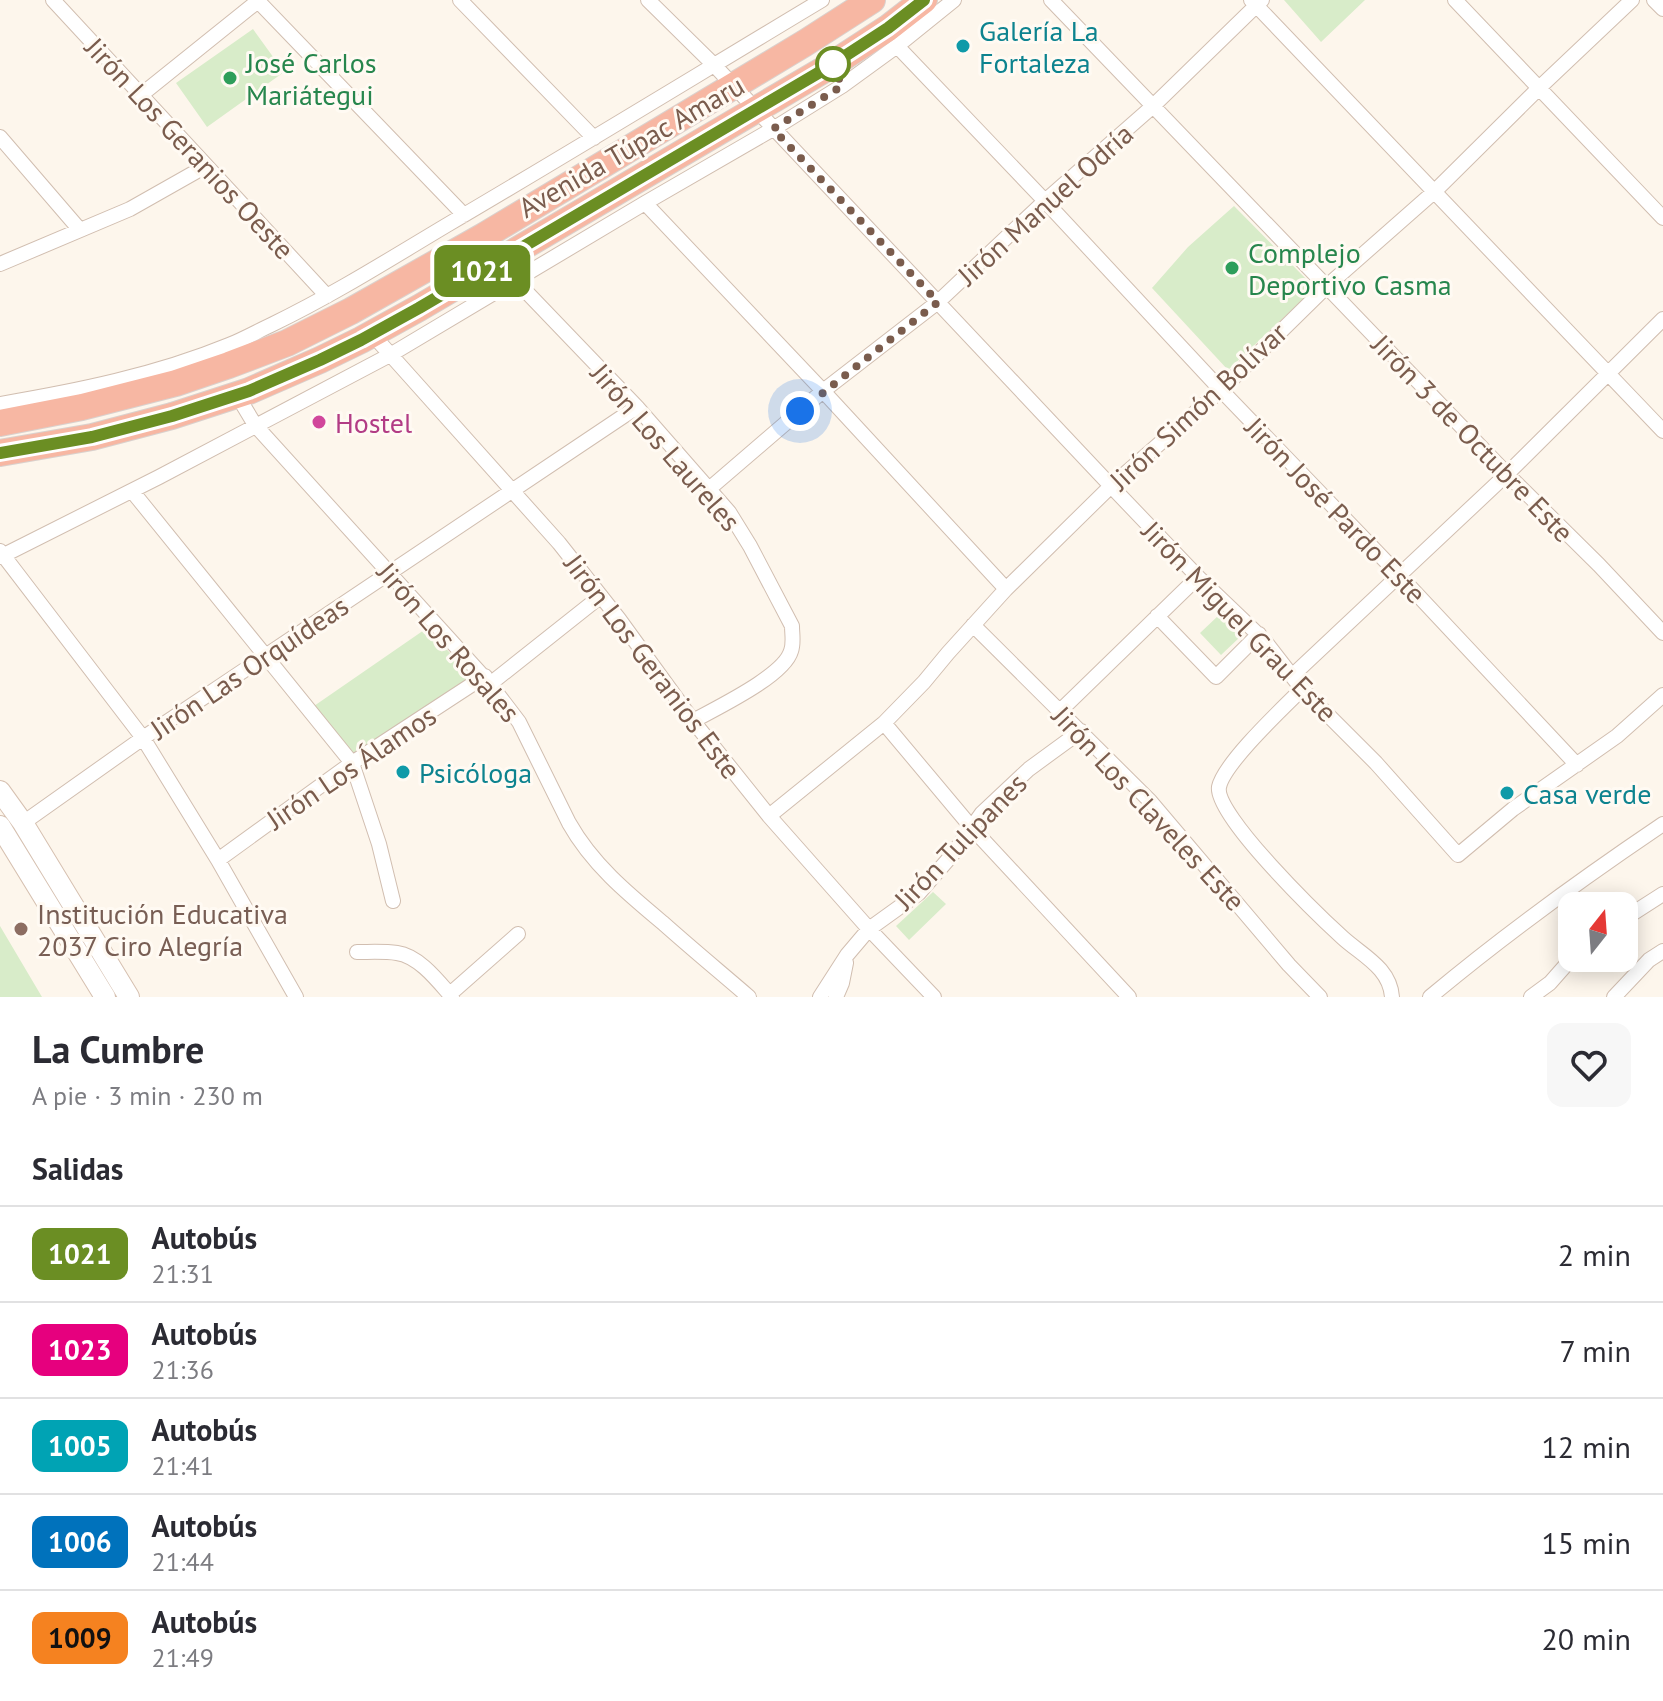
<!DOCTYPE html>
<html lang="es">
<head>
<meta charset="utf-8">
<style>
	body { margin:0; font-family:"PT Sans",sans-serif; background:#f7f7f7; color:#2b2b33; height:100vh; display:flex; flex-direction:column; font-size:30px; white-space:nowrap }
	* { box-sizing:border-box; margin:0 }
	p { font-size:26px; color:#7c7c81 }
	.icon { flex:none; width:44px; height:44px; fill:none; stroke:currentColor; stroke-width:2; stroke-linecap:round; stroke-linejoin:round }
	.map { position:relative; height:997px; overflow:hidden }
	.details { display:flex; flex-direction:column; background:#fff; flex:1 }
	.details>* { flex:none }
	.badge { padding:0 16px; border-radius:12px; font-size:28px; line-height:52px }
	.needle { width:52px; rotate:17deg }
	.controls { position:absolute; left:1558px; top:892px; display:grid; gap:16px }
	.controls a { display:grid; place-items:center; width:80px; height:80px; border-radius:16px; background:#fff; box-shadow:0 4px 20px #0003; font-size:40px }
	.you { position:absolute; width:40px; height:40px; margin:-20px; border:6px solid #fff; border-radius:50%; background:#1a73e8; box-shadow:0 0 0 12px #1a73e833 }
	.map>.badge { position:absolute; translate:-50% -50%; box-shadow:0 0 0 4px #fff }
	h2 { padding:0 32px; font-size:30px; line-height:72px }
	.round { display:grid; place-items:center; flex:none; width:84px; height:84px; border-radius:16px; background:#f7f7f7 }
	.overview { display:flex; align-items:center; justify-content:space-between; height:136px; padding:0 32px }
	h1 { font-size:38px; font-weight:700; line-height:60px }
	ul { padding:0; list-style:none }
	li { display:flex; align-items:center; gap:24px; height:96px; padding:0 32px; border-top:2px solid #e1e1e2 }
	li div { flex:1 }
	li b { display:block; font-size:30px }
	li em { font-style:normal }
	li .badge { min-width:88px; font-weight:700; text-align:center }
	.map>svg:first-child { display:block }
	.green { fill:#d8ecc9 }
	.lines { fill:none; stroke-linecap:round; stroke-linejoin:round }
	.street-casing { stroke:#d1beb0; stroke-width:16 }
	.secondary-casing { stroke:#d6c0b0; stroke-width:22 }
	.highway-casing { stroke:#dad1cd; stroke-width:28 }
	.street { stroke:#fff; stroke-width:14 }
	.secondary { stroke:#fff; stroke-width:20 }
	.highway { stroke:#f7b7a3; stroke-width:26 }
	.line-casing { stroke:#fff; stroke-width:18 }
	.line { stroke:#6b8e23; stroke-width:12 }
	.walk { stroke:#7a5c4d; stroke-width:8; stroke-dasharray:0 14.4 }
	.culture-dot { fill:#0f9aa8; stroke:#fffaf3; stroke-width:3 }
	.stop-dot { fill:#fff; stroke:#6b8e23; stroke-width:4 }
	.leisure-dot { fill:#2e9e5b; stroke:#fffaf3; stroke-width:3 }
	.hotel-dot { fill:#d1479c; stroke:#fffaf3; stroke-width:3 }
	.education-dot { fill:#8d6e63; stroke:#fffaf3; stroke-width:3 }
	.labels { text-anchor:middle; dominant-baseline:central; stroke-width:6; stroke-linejoin:round; paint-order:stroke }
	.culture-label { font-size:28px; fill:#0d838f; stroke:#fffaf3; text-anchor:start }
	.leisure-label { font-size:28px; fill:#27864d; stroke:#fffaf3; text-anchor:start }
	.street-label { font-size:28px; fill:#7a5c4d; stroke:#fffaf3 }
	.hotel-label { font-size:28px; fill:#b23c85; stroke:#fffaf3; text-anchor:start }
	.education-label { font-size:28px; fill:#785e54; stroke:#fffaf3; text-anchor:start }
</style>
</head>
<body>
<div class="map">
<svg width="1663" height="997" viewBox="0 0 1663 997">
	<rect width="100%" height="100%" fill="#fdf6ec"/>
	<!-- green -->
	<path class="green" d="M1284,0H1365L1321,42Z
		M253,29L284,72L207,127L176,83Z
		M1234,206L1315,288L1228,370L1152,288L1188,247Z
		M1219,615L1240,637L1221,655L1200,633Z
		M427,628L473,678L353,757L314,706Z
		M933,892L946,904L909,940L896,926Z
		M0,926L42,997H0Z"/>
	<g class="lines">
		<!-- street casing -->
		<g class="street-casing">
			<path id="street" d="M53,0L327,296
				M257,0L464,215
				M460,0L594,138
				M648,0L714,65L1111,486L1198,577L1264,640L1302,689L1376,763L1458,855L1513,809L1617,736L1663,695
				M1051,0L1507,474L1599,565L1663,633
				M1251,0L1663,431
				M1455,0L1663,218
				M1654,0L1663,9
				M897,46L1045,201L1221,390L1398,574L1577,765
				M141,95L258,1
				M0,137L80,230
				M645,203L823,391L1006,589
				M0,264L130,209L206,166
				M516,281L637,407L729,512L750,546L792,626C792,634 794,643 791,651C784,676 716,708 693,721
				M372,334L559,543L619,619L693,721L769,816L869,929L934,997
				M237,395L255,425L490,684L519,722L569,823C592,864 627,893 663,923C691,948 720,972 749,997
				M0,404C77,391 156,375 229,345C244,339 258,331 273,324C333,295 390,259 447,225C573,151 697,75 822,0
				M709,489L823,391L938,302L1045,201L1152,107L1262,0
				M132,491L352,763L379,844L393,901
				M0,551L143,738L218,860L296,997
				M0,557L159,477L390,355L645,203L773,129L842,86L897,46L954,0
				M1157,616L1216,677L1259,634
				M973,625L1150,801L1289,965L1320,997
				M1293,675L1507,474L1663,319
				M490,684L601,596
				M1302,689C1283,708 1224,763 1219,787C1214,815 1320,917 1343,938C1363,956 1390,968 1392,997
				M1060,711L1198,577
				M884,723L972,828L1129,997
				M769,816L884,723L924,682L948,653L1006,589L1111,486L1221,390L1326,287L1435,191L1539,88L1632,0
				M23,823L143,738L637,407
				M218,860L352,763L485,676
				M1624,919L1663,894
				M357,952C370,952 384,951 397,953C419,956 438,981 452,997
				M450,994L518,934
				M820,997L847,955L869,929L919,893L952,855L982,813L1029,769L1081,731
				M836,997L842,983L846,963
				M1430,997C1504,935 1583,878 1663,824
				M1531,997L1550,983L1572,958
				M1614,997L1649,960L1663,951"/>
		</g>
		<!-- secondary casing -->
		<g class="secondary-casing">
			<path id="secondary" d="M0,791L23,823L129,997
				M0,826L105,997"/>
		</g>
		<!-- highway casing -->
		<g class="highway-casing">
			<path id="highway" d="M0,423L82,407L176,383L229,365L287,343L351,311L484,236L805,43L872,0
				M0,453L92,437L172,416L249,391L320,360L361,340L419,308L825,69L888,28L924,0"/>
		</g>
		<!-- street -->
		<use href="#street" class="street"/>
		<!-- secondary -->
		<use href="#secondary" class="secondary"/>
		<!-- highway -->
		<use href="#highway" class="highway"/>
	</g>
	<g class="lines">
		<!-- line casing -->
		<g class="line-casing">
			<path id="line" d="M0,453L92,437L172,416L249,391L320,360L361,340L419,308L825,69L888,28L924,0"/>
		</g>
		<!-- line -->
		<use href="#line" class="line"/>
		<!-- walk -->
		<path class="walk" d="M800,411L938,302L773,129L842,86L833,64"/>
	</g>
	<!-- markers -->
	<g class="culture-dot">
		<circle cx="963" cy="46" r="8"/>
		<circle cx="403" cy="772" r="8"/>
		<circle cx="1507" cy="793" r="8"/>
	</g>
	<circle class="stop-dot" cx="833" cy="64" r="16"/>
	<g class="leisure-dot">
		<circle cx="230" cy="78" r="8"/>
		<circle cx="1232" cy="268" r="8"/>
	</g>
	<circle class="hotel-dot" cx="319" cy="422" r="8"/>
	<circle class="education-dot" cx="21" cy="929" r="8"/>
	<g class="labels">
		<!-- culture labels -->
		<g class="culture-label">
			<text x="979" y="30">Galería La<tspan x="979" dy="32">Fortaleza</tspan></text>
			<text x="419" y="772">Psicóloga</text>
			<text x="1523" y="793">Casa verde</text>
		</g>
		<!-- leisure labels -->
		<g class="leisure-label">
			<text x="246" y="62">José Carlos<tspan x="246" dy="32">Mariátegui</tspan></text>
			<text x="1248" y="252">Complejo<tspan x="1248" dy="32">Deportivo Casma</tspan></text>
		</g>
		<!-- street labels -->
		<g class="street-label">
			<text transform="translate(631 146) rotate(-30)">Avenida Túpac Amaru</text>
			<text transform="translate(190 148) rotate(47)">Jirón Los Geranios Oeste</text>
			<text transform="translate(1045 204) rotate(-42)">Jirón Manuel Odría</text>
			<text transform="translate(1198 406) rotate(-43)">Jirón Simón Bolívar</text>
			<text transform="translate(1473 438) rotate(46)">Jirón 3 de Octubre Este</text>
			<text transform="translate(666 447) rotate(49)">Jirón Los Laureles</text>
			<text transform="translate(1336 510) rotate(46)">Jirón José Pardo Este</text>
			<text transform="translate(1240 621) rotate(46)">Jirón Miguel Grau Este</text>
			<text transform="translate(449 642) rotate(49)">Jirón Los Rosales</text>
			<text transform="translate(653 666) rotate(53)">Jirón Los Geranios Este</text>
			<text transform="translate(249 667) rotate(-34)">Jirón Las Orquídeas</text>
			<text transform="translate(351 767) rotate(-34)">Jirón Los Álamos</text>
			<text transform="translate(1149 808) rotate(47)">Jirón Los Claveles Este</text>
			<text transform="translate(960 841) rotate(-46)">Jirón Tulipanes</text>
		</g>
		<!-- hotel labels -->
		<g class="hotel-label">
			<text x="335" y="422">Hostel</text>
		</g>
		<!-- education labels -->
		<g class="education-label">
			<text x="37" y="913">Institución Educativa<tspan x="37" dy="32">2037 Ciro Alegría</tspan></text>
		</g>
	</g>
</svg>
<div class="controls">
<a><svg class="needle" viewBox="-14 -14 28 28"><path d="M0-13l5 13h-10z" fill="#e53935"/><path d="M0 13l5-13h-10z" fill="#7c7c81"/></svg></a>
</div>
<div class="you" style="left:800px;top:411px"></div>
<b class="badge" style="left:482px;top:271px;background:#6b8e23;color:#fff">1021</b>
</div>
<section class="details">
<div class="overview"><div><h1>La Cumbre</h1><p>A pie · 3 min · 230 m</p></div><a class="round"><svg class="icon" aria-label="heart" viewBox="0 0 24 24"><path d="M12 20l-8-8c-3-5 5-10 8-4 3-6 11-1 8 4z"/></svg></a></div>
<h2>Salidas</h2>
<ul>
<li><span class="badge" style="background:#6b8e23;color:#fff">1021</span><div><b>Autobús</b><p>21:31</p></div><em>2 min</em></li>
<li><span class="badge" style="background:#e6007e;color:#fff">1023</span><div><b>Autobús</b><p>21:36</p></div><em>7 min</em></li>
<li><span class="badge" style="background:#00a3b4;color:#fff">1005</span><div><b>Autobús</b><p>21:41</p></div><em>12 min</em></li>
<li><span class="badge" style="background:#0072bc;color:#fff">1006</span><div><b>Autobús</b><p>21:44</p></div><em>15 min</em></li>
<li><span class="badge" style="background:#f58220;color:#111">1009</span><div><b>Autobús</b><p>21:49</p></div><em>20 min</em></li>
</ul>
</section>
</body>
</html>
